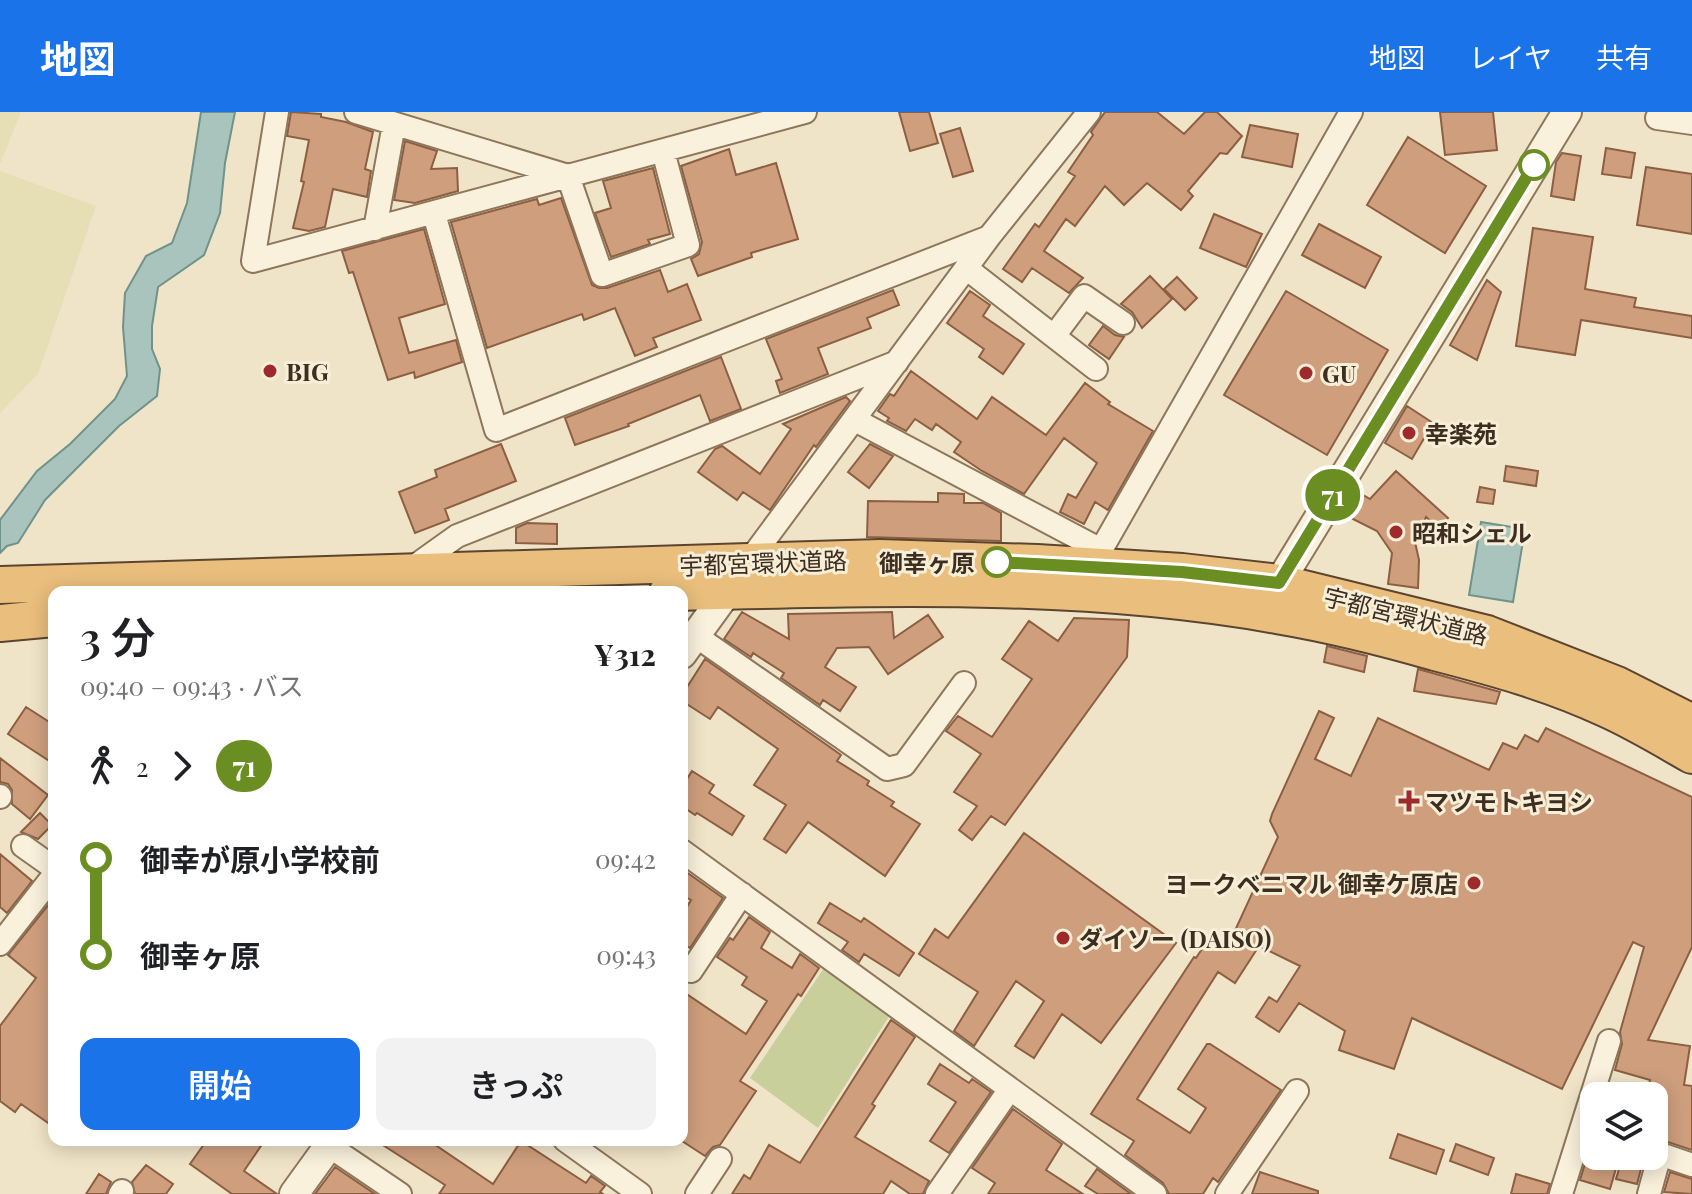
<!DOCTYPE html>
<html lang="ja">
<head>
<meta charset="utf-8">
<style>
	body { margin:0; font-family:"Playfair Display","Noto Sans JP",serif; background:#f2f2f2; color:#202124; height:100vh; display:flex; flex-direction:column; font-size:30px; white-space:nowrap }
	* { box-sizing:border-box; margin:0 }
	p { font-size:26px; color:#757577 }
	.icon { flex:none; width:44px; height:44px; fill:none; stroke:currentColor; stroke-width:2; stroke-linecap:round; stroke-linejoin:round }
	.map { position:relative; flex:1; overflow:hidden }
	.side { position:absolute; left:48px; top:474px; width:640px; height:560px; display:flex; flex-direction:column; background:#fff; border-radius:16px; box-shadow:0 4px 20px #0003 }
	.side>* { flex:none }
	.badge { padding:0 16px; border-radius:26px; font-size:28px; line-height:52px }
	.controls { position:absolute; left:1580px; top:970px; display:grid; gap:16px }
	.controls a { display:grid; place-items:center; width:88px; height:88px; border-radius:16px; background:#fff; box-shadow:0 4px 20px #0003; font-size:40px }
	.map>.badge { position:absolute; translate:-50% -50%; box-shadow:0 0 0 4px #fff }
	.legs { display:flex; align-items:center; gap:12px; height:88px; padding:0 32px; font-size:26px }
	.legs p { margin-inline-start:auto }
	.head { display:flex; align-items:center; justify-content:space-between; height:136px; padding:0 32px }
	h1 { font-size:44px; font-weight:600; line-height:60px }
	.primary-button { display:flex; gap:16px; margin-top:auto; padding:16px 32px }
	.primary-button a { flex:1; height:92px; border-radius:16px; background:#1a73e8; color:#fff; font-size:32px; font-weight:600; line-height:92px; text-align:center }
	.primary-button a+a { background:#f2f2f2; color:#202124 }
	ul { padding:0 32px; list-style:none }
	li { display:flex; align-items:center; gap:28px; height:96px; font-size:30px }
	li i { display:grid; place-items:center; width:12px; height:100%; margin:0 10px; background:currentColor }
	li i::after { content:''; width:20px; height:20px; margin:-10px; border:6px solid; border-radius:50%; background:#fff }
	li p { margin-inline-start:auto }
	li:first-child i { background:linear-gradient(#0000 50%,currentColor 0) }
	li:last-child i { background:linear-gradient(currentColor 50%,#0000 0) }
	header { display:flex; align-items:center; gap:48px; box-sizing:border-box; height:112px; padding:0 40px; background:#1a73e8; color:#fff }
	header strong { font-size:38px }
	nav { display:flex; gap:44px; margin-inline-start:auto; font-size:28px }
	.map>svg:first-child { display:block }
	.farmland { fill:#e6deb5 }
	.green { fill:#c9cf9b }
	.water { fill:#a9c4bc; stroke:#6f938a; stroke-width:2 }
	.building { fill:#cf9f7d; stroke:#8d5f41; stroke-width:2 }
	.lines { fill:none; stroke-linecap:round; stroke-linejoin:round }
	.minor-casing { stroke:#8d765c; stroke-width:26 }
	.tertiary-casing { stroke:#8d765c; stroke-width:32 }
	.trunk-casing { stroke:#5b4430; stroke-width:40 }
	.minor { stroke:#faf1dc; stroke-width:22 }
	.tertiary { stroke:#faf1dc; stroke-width:28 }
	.trunk { stroke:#eabe7c; stroke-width:36 }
	.line-1-casing { stroke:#fff; stroke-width:18 }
	.line-1 { stroke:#6b8e23; stroke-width:12 }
	.stop-1-dot { fill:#fff; stroke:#6b8e23; stroke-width:4 }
	.poi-dot { fill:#9e2a2b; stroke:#f7eed8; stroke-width:3 }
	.labels { text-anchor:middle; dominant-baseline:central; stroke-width:6; stroke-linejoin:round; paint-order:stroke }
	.poi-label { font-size:24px; font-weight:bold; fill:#3d2e20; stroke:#f7eed8; text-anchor:start }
	.street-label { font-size:24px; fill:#3d2e20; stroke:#f7eed8 }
	.stop-label { font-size:24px; font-weight:bold; fill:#3d2e20; stroke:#f7eed8; text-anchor:end }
</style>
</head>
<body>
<header>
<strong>地図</strong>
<nav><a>地図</a><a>レイヤ</a><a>共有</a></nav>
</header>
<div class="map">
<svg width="1692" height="1082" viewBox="0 0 1692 1082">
	<rect width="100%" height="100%" fill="#f0e4c8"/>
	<!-- farmland -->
	<path class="farmland" d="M0,0H21L0,52Z
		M0,59L96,94L38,262L0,301Z"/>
	<!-- green -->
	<path class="green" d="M826,853L892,900L818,1016L750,966Z"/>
	<!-- water -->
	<path class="water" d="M201,0H235L225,51L220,101L204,143L158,175L152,214V237L160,257L157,284L119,314L45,388L18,431L7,434L0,441V408L37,359L70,332L115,287L127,264L123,215L125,181L146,144L172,131L187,91Z
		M1481,410L1525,417L1513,490L1469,483Z"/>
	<!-- building -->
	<path class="building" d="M291,0L321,2V5L346,10L373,20L365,57L371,59L367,85L333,77L325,115L309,119L293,116L304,70L301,69L309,28L287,24Z
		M899,0H929L938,31L910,39Z
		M1105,0H1157L1184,22L1205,0H1217L1242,24L1227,42L1220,41L1188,79L1193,84L1181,98L1147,71L1124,93L1105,74L1075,114L1066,107L1044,139L1083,166L1069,181L1032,156L1022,170L1003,157L1035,112L1039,115L1075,64L1068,60L1093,23L1091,20Z
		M1440,0H1493L1497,38L1445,43Z
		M1250,13L1298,22L1292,55L1242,45Z
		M960,16L973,59L953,65L940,22Z
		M1408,25L1486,74L1445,141L1367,93Z
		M405,29L437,39L431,57L457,56L458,79L415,91L394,88Z
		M1606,36L1635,41L1631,66L1602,62Z
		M729,37L736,63L776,51L798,127L751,141L752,145L698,164L691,147L699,142L702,130L681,54Z
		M1562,41L1581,44L1574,88L1551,84L1556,50Z
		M1646,55L1692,62V122L1637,113Z
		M653,56L670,122L648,128L650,132L611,145L595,101L611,96L603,69Z
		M561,86L592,173L599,176H607L660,158L668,180L687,172L701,208L653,226L657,235L635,244L615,196L584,208L582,202L487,236L451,110L537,87L539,93Z
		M1214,102L1262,122L1246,155L1200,136Z
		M1319,112L1381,145L1365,176L1302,143Z
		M1533,116L1593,125L1585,177L1636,186L1634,195L1692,204V226L1581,208L1575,243L1516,234Z
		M424,117L445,192L399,206L409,241L456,228L462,250L415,266L414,260L388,268L353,160L349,161L342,139Z
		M1150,164L1172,187L1142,216L1132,200L1121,192Z
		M1177,165L1197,186L1185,198L1164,177Z
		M1487,168L1501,180L1477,248L1450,233Z
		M893,178L899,193L867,206L871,216L818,236L828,262L780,281L776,269L782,267L766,227Z
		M970,179L990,193L983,204L1024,232L1003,262L979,245L984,237L947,211Z
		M1286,179L1388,238L1327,343L1224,283Z
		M1103,214L1115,223L1124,225L1109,247L1089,233Z
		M721,245L741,297L710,309L700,283L628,312L629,314L575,333L565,306Z
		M911,259L977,307L992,285L1046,323L1085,271L1110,290L1108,292L1153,319L1108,398L1095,390L1084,412L1060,400L1068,382L1076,386L1097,351L1064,326L1024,382L982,359L954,340L961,330L936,312L932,318L915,307L906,319L887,309L889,306L878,299L890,282L894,284Z
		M846,285L850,289L816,335L814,333L770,398L743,380L737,388L698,360L715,337L722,334L760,362L791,317L783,312Z
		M1407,294L1433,311L1412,347L1385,331Z
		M501,332L516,369L445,397L449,408L415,421L399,380L437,365L435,358Z
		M870,332L893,344L869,376L848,360Z
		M1506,354L1538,359L1536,374L1504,369Z
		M1396,359L1448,406L1438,416L1426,405L1415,430L1419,448L1418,476L1388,472L1392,441L1377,419L1351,406L1363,383L1370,387Z
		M1480,375L1495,378L1493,392L1477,390Z
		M938,381L964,382V391H983L1001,401V429L867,425L868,389L938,390Z
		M527,411L557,412V432L516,431V416Z
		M742,500L789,527L788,502L892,500L894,526L928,503L943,525L888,562L869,535L837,536L825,555L856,575L840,599L823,588L820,593L781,566L784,561L753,541L751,545L724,527Z
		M1074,506L1129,508L1127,545L1005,713L991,704L972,728L959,718L977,694L954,680L981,642L946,619L958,604L992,625L1032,567L1002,547L1029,509L1058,529Z
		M1327,534L1367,544L1364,560L1324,550Z
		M705,547L841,643L837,649L869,669L867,673L894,690L891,694L920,712L885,764L808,710L786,741L764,727L786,693L754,673L778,637L718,595L710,607L682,589V583Z
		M1418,557L1500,580L1496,592L1414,579Z
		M26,595L54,613V652L8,622Z
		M1319,599L1334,606L1315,647L1351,664L1378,606L1489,658L1503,631L1517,637L1525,623L1538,630L1546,616L1692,685V835L1648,928L1690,934L1684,973L1692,974V1038L1665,1029L1654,1030V984H1648L1650,968L1615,958L1622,932L1620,920L1644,835L1633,830L1562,977L1412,906L1394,957L1339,938L1345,919L1299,891L1279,920L1256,905L1269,885L1277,890L1300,854L1259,834L1235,871L1218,860L1137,987L1190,1021L1206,996L1178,977L1207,932H1210L1281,978L1218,1070L1213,1066L1203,1082H1169L1163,1071L1125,1043L1134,1029L1091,1002L1194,845L1196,846L1210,825L1227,836L1278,725L1270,709L1272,702Z
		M0,646L48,683L30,707L12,692V678L8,672L0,670Z
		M692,659L714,673L709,681L744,704L732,723L697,701L695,703L682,694V675Z
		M40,701L52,713L38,727L21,720Z
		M1024,721L1176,831L1101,931L1062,902L1034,946L1015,934L1044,889L1016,869L974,934L954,919L978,880L919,842L935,817L948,826Z
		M0,742L32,769L7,801L0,795Z
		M682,757L723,786L690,836L682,831V803L691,788L682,783Z
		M53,787L54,788V1015L21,992L15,1000L0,989V914L36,866L8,843Z
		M830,791L861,810L864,806L914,841L899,864L864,842L859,850L842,838L848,830L818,811Z
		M749,805L770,820L761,836L792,856L800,842L819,856L801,884L798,882L740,969L756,979L720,1033L713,1035L705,1044L682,1029V879L746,922L767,889L742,873L747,865L717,845L730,826L733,828Z
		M891,908L915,925L872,992L875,994L855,1025L929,1069L923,1082H910L891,1069L883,1082H732L744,1063L750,1067L769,1033L800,1051Z
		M940,952L969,971L972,967L991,980L949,1041L930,1029L956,990L928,972Z
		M1013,997L1062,1032L1046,1058L1083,1082H988L995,1071L972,1056Z
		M1398,1022L1444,1038L1436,1062L1390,1046Z
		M207,1028H265L244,1059L277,1082H232L190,1052Z
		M375,1028H428L493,1072L521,1029L586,1071L591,1064L605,1074L600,1080L603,1082H439L445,1073Z
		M1456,1032L1494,1046L1488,1063L1450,1049Z
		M1623,1044L1643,1049L1637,1072L1616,1067Z
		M1587,1045L1617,1053L1610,1077L1580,1068Z
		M146,1053L173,1072L166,1082H135L132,1070Z
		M335,1055L375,1082H315Z
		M1097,1057L1131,1082H1098L1085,1074Z
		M1260,1060L1318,1079V1082H1252Z
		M1670,1060L1692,1067V1082L1664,1080Z
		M99,1062L111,1070L106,1082H86Z
		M1516,1062L1550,1072L1547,1082H1511Z"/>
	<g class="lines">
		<!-- minor casing -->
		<g class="minor-casing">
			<path id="minor" d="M277,0L253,149L805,0
				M356,0L568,64L602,163L688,133L663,39
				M1657,6L1692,11
				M434,102L496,318L989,125
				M375,117L394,12
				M966,156L1096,257
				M1054,224L1084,184L1123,211
				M855,308L1101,438L1351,0
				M749,449L989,125L1089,0
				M408,459L457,424L897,250
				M696,524L887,657L904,653L964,571
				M0,685V684
				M23,734L54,756
				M682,739L1155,1082
				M0,832L54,763
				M682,853L691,859L742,782
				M565,1028L640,1082
				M329,1034L400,1082
				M120,1082L122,1079
				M697,1082L720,1047
				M937,1082L1010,977
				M1227,1082L1297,979
				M1561,1082L1609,929
				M1649,1082L1660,1042L1692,1053"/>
		</g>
		<!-- tertiary casing -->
		<g class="tertiary-casing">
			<path id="tertiary" d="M1277,490L1279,471L1567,0
				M682,542L738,465
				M294,1082L333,1028"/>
		</g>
		<!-- trunk casing -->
		<g class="trunk-casing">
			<path id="trunk" d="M0,473L880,446L1037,451L1182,460L1279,471L1487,522L1617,573L1692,611
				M668,480C870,476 1076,467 1277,503C1330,512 1383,525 1435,540C1493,555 1552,571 1607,597C1636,610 1664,627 1692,643
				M0,511L54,506"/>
		</g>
		<!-- minor -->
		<use href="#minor" class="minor"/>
		<!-- tertiary -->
		<use href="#tertiary" class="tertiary"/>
		<!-- trunk -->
		<use href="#trunk" class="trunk"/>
	</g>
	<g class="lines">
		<!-- line-1 casing -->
		<g class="line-1-casing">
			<path id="line-1" d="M997,450L1182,460L1279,471L1534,53"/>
		</g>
		<!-- line-1 -->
		<use href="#line-1" class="line-1"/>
	</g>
	<!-- markers -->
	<g class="stop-1-dot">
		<circle cx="1534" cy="53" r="14"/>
		<circle cx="997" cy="450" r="14"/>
	</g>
	<g class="poi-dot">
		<circle cx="270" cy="259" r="8"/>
		<circle cx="1306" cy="261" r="8"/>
		<circle cx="1409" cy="321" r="8"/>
		<circle cx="1396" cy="420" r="8"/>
		<path d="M1405 677h8v8h8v8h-8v8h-8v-8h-8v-8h8z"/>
		<circle cx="1474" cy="771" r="8"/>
		<circle cx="1063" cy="826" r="8"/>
	</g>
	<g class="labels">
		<!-- poi labels -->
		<g class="poi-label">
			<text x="286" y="259">BIG</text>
			<text x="1322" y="261">GU</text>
			<text x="1425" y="321">幸楽苑</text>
			<text x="1412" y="420">昭和シェル</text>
			<text x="1425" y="689">マツモトキヨシ</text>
			<text x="1458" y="771" text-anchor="end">ヨークベニマル 御幸ケ原店</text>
			<text x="1079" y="826">ダイソー (DAISO)</text>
		</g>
		<!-- street labels -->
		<g class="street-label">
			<text transform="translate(763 450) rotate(-2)">宇都宮環状道路</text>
			<text transform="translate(1406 503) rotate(14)">宇都宮環状道路</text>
		</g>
		<!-- stop labels -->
		<g class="stop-label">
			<text x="975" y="450">御幸ヶ原</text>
		</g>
	</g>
</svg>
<div class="controls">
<a><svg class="icon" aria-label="layers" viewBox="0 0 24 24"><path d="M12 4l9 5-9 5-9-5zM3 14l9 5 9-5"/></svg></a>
</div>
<b class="badge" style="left:1333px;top:383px;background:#6b8e23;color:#fff">71</b>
<section class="side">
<div class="head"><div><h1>3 分</h1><p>09:40 – 09:43 · バス</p></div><b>¥312</b></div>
<div class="legs"><svg class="icon" aria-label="walk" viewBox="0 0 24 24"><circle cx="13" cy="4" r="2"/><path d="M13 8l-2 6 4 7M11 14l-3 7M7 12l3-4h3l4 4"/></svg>2<svg class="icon" aria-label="forward" viewBox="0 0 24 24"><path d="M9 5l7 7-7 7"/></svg><b class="badge" style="background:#6b8e23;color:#fff">71</b></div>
<ul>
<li><i style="color:#6b8e23"></i><b>御幸が原小学校前</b><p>09:42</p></li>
<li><i style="color:#6b8e23"></i><b>御幸ヶ原</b><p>09:43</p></li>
</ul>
<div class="primary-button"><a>開始</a><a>きっぷ</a></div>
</section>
</div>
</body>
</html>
